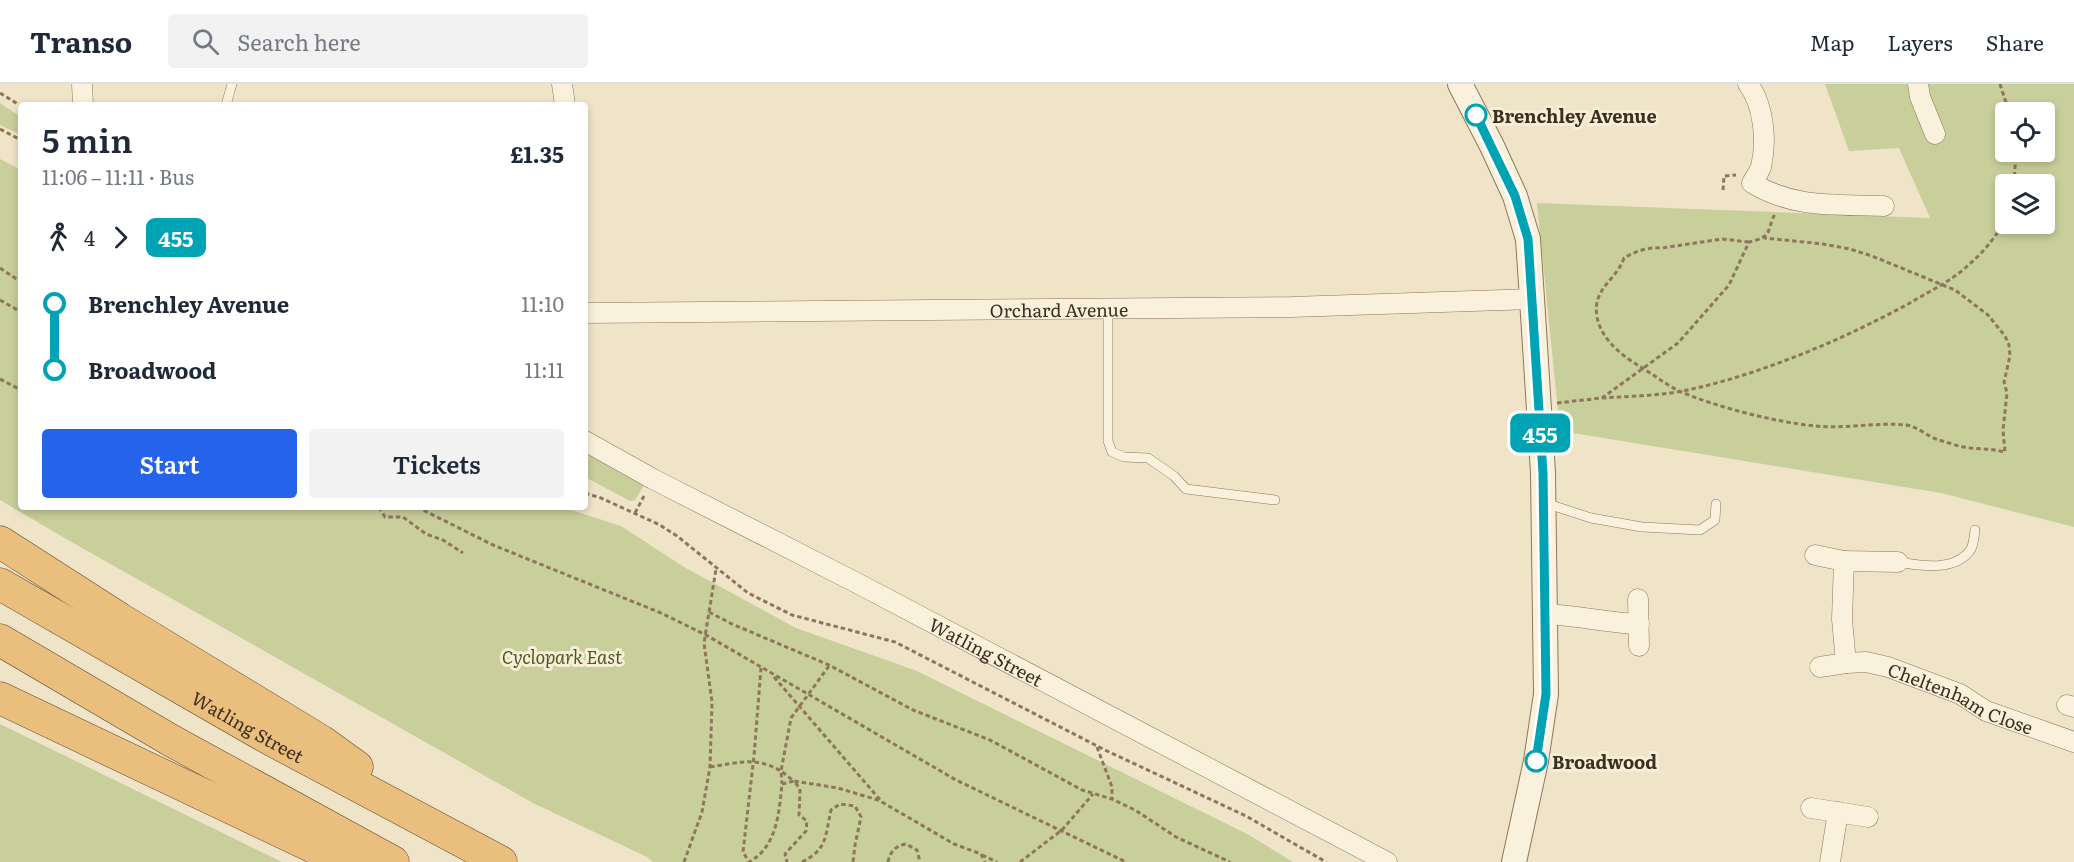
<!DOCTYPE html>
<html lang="en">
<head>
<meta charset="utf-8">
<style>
	body { margin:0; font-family:Literata,serif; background:#f2f2f3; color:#1f2937; height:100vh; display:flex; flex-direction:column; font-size:22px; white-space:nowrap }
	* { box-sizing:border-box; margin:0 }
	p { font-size:20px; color:#747a83 }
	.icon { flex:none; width:33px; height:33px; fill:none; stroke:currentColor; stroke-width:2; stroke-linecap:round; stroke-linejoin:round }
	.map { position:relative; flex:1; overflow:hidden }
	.panel { position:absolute; left:18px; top:18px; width:570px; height:408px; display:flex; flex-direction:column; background:#fff; border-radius:6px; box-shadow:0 3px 9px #0003 }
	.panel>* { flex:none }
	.badge { padding:0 12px; border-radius:9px; font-size:21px; line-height:39px }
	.buttons { position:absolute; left:1995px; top:18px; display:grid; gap:12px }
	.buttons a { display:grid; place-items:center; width:60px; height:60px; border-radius:6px; background:#fff; box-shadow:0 3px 9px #0003; font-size:30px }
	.map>.badge { position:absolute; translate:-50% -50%; box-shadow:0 0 0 3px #fff }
	.legs { display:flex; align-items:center; gap:9px; height:66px; padding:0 24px; font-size:20px }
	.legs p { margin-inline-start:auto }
	.head { display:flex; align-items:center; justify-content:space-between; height:102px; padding:0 24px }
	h1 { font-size:33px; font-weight:600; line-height:45px }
	.button { display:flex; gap:12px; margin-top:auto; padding:12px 24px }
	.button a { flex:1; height:69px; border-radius:6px; background:#2563eb; color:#fff; font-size:24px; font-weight:600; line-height:69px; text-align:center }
	.button a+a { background:#f2f2f3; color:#1f2937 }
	ul { padding:0 24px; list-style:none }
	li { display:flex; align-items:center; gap:21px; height:66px; font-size:22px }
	li i { display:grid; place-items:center; width:9px; height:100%; margin:0 8px; background:currentColor }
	li i::after { content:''; width:15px; height:15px; margin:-8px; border:4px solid; border-radius:50%; background:#fff }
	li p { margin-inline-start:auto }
	li:first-child i { background:linear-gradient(#0000 50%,currentColor 0) }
	li:last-child i { background:linear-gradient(currentColor 50%,#0000 0) }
	header { display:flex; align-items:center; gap:36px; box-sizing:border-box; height:84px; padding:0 30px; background:#fff; border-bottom:2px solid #e0e1e3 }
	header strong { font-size:28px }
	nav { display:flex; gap:33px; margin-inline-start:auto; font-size:21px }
	.search { width:420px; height:54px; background:#f2f2f3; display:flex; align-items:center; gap:15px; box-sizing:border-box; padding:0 21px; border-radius:6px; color:#747a83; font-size:22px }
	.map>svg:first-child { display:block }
	.green { fill:#c9cf9b; fill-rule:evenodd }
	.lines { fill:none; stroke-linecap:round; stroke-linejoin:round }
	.service-casing { stroke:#8d765c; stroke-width:10 }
	.minor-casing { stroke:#8d765c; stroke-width:21 }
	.tertiary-casing { stroke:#8d765c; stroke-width:26 }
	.trunk-casing { stroke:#5b4430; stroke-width:33 }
	.path { stroke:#8d765c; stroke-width:3; stroke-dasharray:4.5 3; stroke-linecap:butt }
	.service { stroke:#faf1dc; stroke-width:9 }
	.minor { stroke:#faf1dc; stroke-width:20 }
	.tertiary { stroke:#faf1dc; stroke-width:24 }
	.trunk { stroke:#eabe7c; stroke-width:32 }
	.line-1-casing { stroke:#fff; stroke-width:14 }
	.line-1 { stroke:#00a3b4; stroke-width:9 }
	.stop-1-dot { fill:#fff; stroke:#00a3b4; stroke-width:3 }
	.labels { text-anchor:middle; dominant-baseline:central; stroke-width:6; stroke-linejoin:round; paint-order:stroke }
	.stop-label { font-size:18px; font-weight:bold; fill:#3d2e20; stroke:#f7eed8; text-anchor:start }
	.street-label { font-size:18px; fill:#3d2e20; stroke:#f7eed8 }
	.park-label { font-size:18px; font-style:italic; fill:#4d5a26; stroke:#f7eed8 }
</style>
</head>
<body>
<header>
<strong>Transo</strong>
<div class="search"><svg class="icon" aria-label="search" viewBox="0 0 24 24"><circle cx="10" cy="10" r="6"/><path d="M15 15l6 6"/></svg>Search here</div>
<nav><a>Map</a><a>Layers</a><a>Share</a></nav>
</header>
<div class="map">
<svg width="2074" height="778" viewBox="0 0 2074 778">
	<rect width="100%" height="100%" fill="#f0e4c8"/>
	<!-- green -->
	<path class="green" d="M1825,0H2074V443L1941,409L1560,347L1537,119L1930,134L1899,64L1849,67ZM2006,28H2044V68H2006ZM2006,100H2044V140H2006Z
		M0,19L21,33V51L0,41Z
		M0,75L21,86V423H562L621,442L684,483L796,544L917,587L1249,751L1293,778H653L647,773L533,719L68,456L0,416Z
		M585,367L646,398L635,416L630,417L585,393Z
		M0,640L282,778H0Z"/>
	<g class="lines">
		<!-- service casing -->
		<g class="service-casing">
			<path id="service" d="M226,21L232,0
				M1108,224V357L1112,368L1124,373L1148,374L1174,392L1186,405L1275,416
				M1545,419L1591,434L1642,443L1700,446L1715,436L1716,420
				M1898,478C1921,482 1956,488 1971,465C1974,459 1974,452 1975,446"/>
		</g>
		<!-- minor casing -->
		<g class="minor-casing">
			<g id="minor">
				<path d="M82,0L83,21"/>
				<path d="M562,0L565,21"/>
				<path d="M1748,0C1764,21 1767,57 1761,83C1759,88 1755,94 1752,99C1795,125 1835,120 1884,122"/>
				<path d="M1918,0L1920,13L1935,50"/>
				<path id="s1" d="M585,229L1291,223L1532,215"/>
				<path id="s2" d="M585,357L653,395L855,498L1387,778"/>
				<path d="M1815,471L1844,477"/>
				<path id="s3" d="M1898,478L1844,477L1842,535L1846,579L1866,578L1888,583L1960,610L1986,627L2074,658"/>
				<path d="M1638,515L1639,562"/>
				<path d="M1544,530C1576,531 1607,539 1639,540"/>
				<path d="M1820,583L1846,579"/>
				<path d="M2067,621L2074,623"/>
				<path d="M1811,724L1868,733"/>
				<path d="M1830,778L1838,728"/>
			</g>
		</g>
		<!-- tertiary casing -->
		<g class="tertiary-casing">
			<path id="tertiary" d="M1460,0L1492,62L1515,112L1528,155L1532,215L1543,389L1546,610L1536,677L1514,778"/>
		</g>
		<!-- trunk casing -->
		<g class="trunk-casing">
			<g id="trunk">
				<path d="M0,458L120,535L321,657L357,683"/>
				<path id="s4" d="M0,500L268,654L501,778"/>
				<path d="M0,556L172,657L393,778"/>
				<path d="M0,614L345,778"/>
			</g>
		</g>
		<!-- path -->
		<path class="path" d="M2000,0L2009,28
			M0,9L21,22
			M0,45L21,56
			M2014,100L2016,68
			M1723,106L1724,92L1736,91
			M1749,158L1722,155L1662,164C1648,163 1636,167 1624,174C1616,197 1592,204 1597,233C1601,255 1623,273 1641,283C1654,291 1665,300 1679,307C1716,323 1775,338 1815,342C1845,345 1878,338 1906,341C1917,342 1928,353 1939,356C1949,359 1960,363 1970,364C1982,365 1993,365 2005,368L2003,346L2007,309L2004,298L2010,272L2009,261L2005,252L1988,231L1955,206L1872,172L1850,165L1823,160L1764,154
			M0,184L21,198
			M0,216L21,228
			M0,295L21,306
			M1602,314C1631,312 1663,312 1692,305C1764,289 1844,255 1908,220C1925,210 1943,201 1959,189C1978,174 1995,156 2006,134
			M1557,319L1602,314L1678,259L1729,201L1749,158C1775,152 1765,147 1776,128
			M585,409L601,414L660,441L677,452L748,509L792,531L895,558L1105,666L1246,732L1326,778
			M379,423L385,433H403L426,450L443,456L463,469
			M417,423L493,461L661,529L706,551L956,696L1126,778
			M635,429L644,412
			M709,528L732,540L829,581L913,626L990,656L1082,706L1112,715L1135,726L1176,753L1230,778
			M829,582L791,634L781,687L794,697L838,704L881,717
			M761,584L754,672L743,768L749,778C777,763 779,729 782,700L794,697L800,705L799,731L807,737L806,747L785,770L787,778
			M774,593L882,718L954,760L981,770L985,778
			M1097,663L1112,703V715
			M710,683C738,679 755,672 781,687L782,700
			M982,771L997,778
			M684,778L702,728L710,683L712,618L704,559L716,485
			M802,778C828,765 825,752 831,726L840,720L855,722L861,733L855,761L853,778
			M888,778C890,767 896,762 906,760L917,766L920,778
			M1020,778L1062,746L1093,710"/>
		<!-- service -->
		<use href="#service" class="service"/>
		<!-- minor -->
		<use href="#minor" class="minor"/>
		<!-- tertiary -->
		<use href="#tertiary" class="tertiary"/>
		<!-- trunk -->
		<use href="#trunk" class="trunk"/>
	</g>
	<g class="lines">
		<!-- line-1 casing -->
		<g class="line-1-casing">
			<path id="line-1" d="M1476,31L1515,112L1528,155L1543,389L1546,610L1536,677"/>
		</g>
		<!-- line-1 -->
		<use href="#line-1" class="line-1"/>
	</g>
	<!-- markers -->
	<g class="stop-1-dot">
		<circle cx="1476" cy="31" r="10"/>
		<circle cx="1536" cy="677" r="10"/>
	</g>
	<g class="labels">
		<!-- stop labels -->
		<g class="stop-label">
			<text x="1492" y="31">Brenchley Avenue</text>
			<text x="1552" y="677">Broadwood</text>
		</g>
		<!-- street labels -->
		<g class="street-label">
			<text stroke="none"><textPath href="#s1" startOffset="474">Orchard Avenue</textPath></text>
			<text stroke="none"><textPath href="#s2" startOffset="453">Watling Street</textPath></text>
			<text stroke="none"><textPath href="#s3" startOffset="278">Cheltenham Close</textPath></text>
			<text stroke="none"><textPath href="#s4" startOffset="286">Watling Street</textPath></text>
		</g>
		<!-- park labels -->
		<g class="park-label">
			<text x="562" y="572">Cyclopark East</text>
		</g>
	</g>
</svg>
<div class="buttons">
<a><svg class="icon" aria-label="locate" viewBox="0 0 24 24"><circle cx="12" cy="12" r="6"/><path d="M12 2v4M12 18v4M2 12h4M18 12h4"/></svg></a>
<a><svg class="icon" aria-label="layers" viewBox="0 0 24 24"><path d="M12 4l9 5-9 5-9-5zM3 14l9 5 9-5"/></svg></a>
</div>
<b class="badge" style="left:1540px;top:349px;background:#00a3b4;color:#fff">455</b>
<section class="panel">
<div class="head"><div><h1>5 min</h1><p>11:06 – 11:11 · Bus</p></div><b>£1.35</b></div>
<div class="legs"><svg class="icon" aria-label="walk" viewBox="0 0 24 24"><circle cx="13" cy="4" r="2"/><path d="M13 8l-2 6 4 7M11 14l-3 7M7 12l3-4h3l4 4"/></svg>4<svg class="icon" aria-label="forward" viewBox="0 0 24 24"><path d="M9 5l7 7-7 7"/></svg><b class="badge" style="background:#00a3b4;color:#fff">455</b></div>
<ul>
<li><i style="color:#00a3b4"></i><b>Brenchley Avenue</b><p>11:10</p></li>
<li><i style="color:#00a3b4"></i><b>Broadwood</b><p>11:11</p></li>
</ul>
<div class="button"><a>Start</a><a>Tickets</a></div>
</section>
</div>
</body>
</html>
